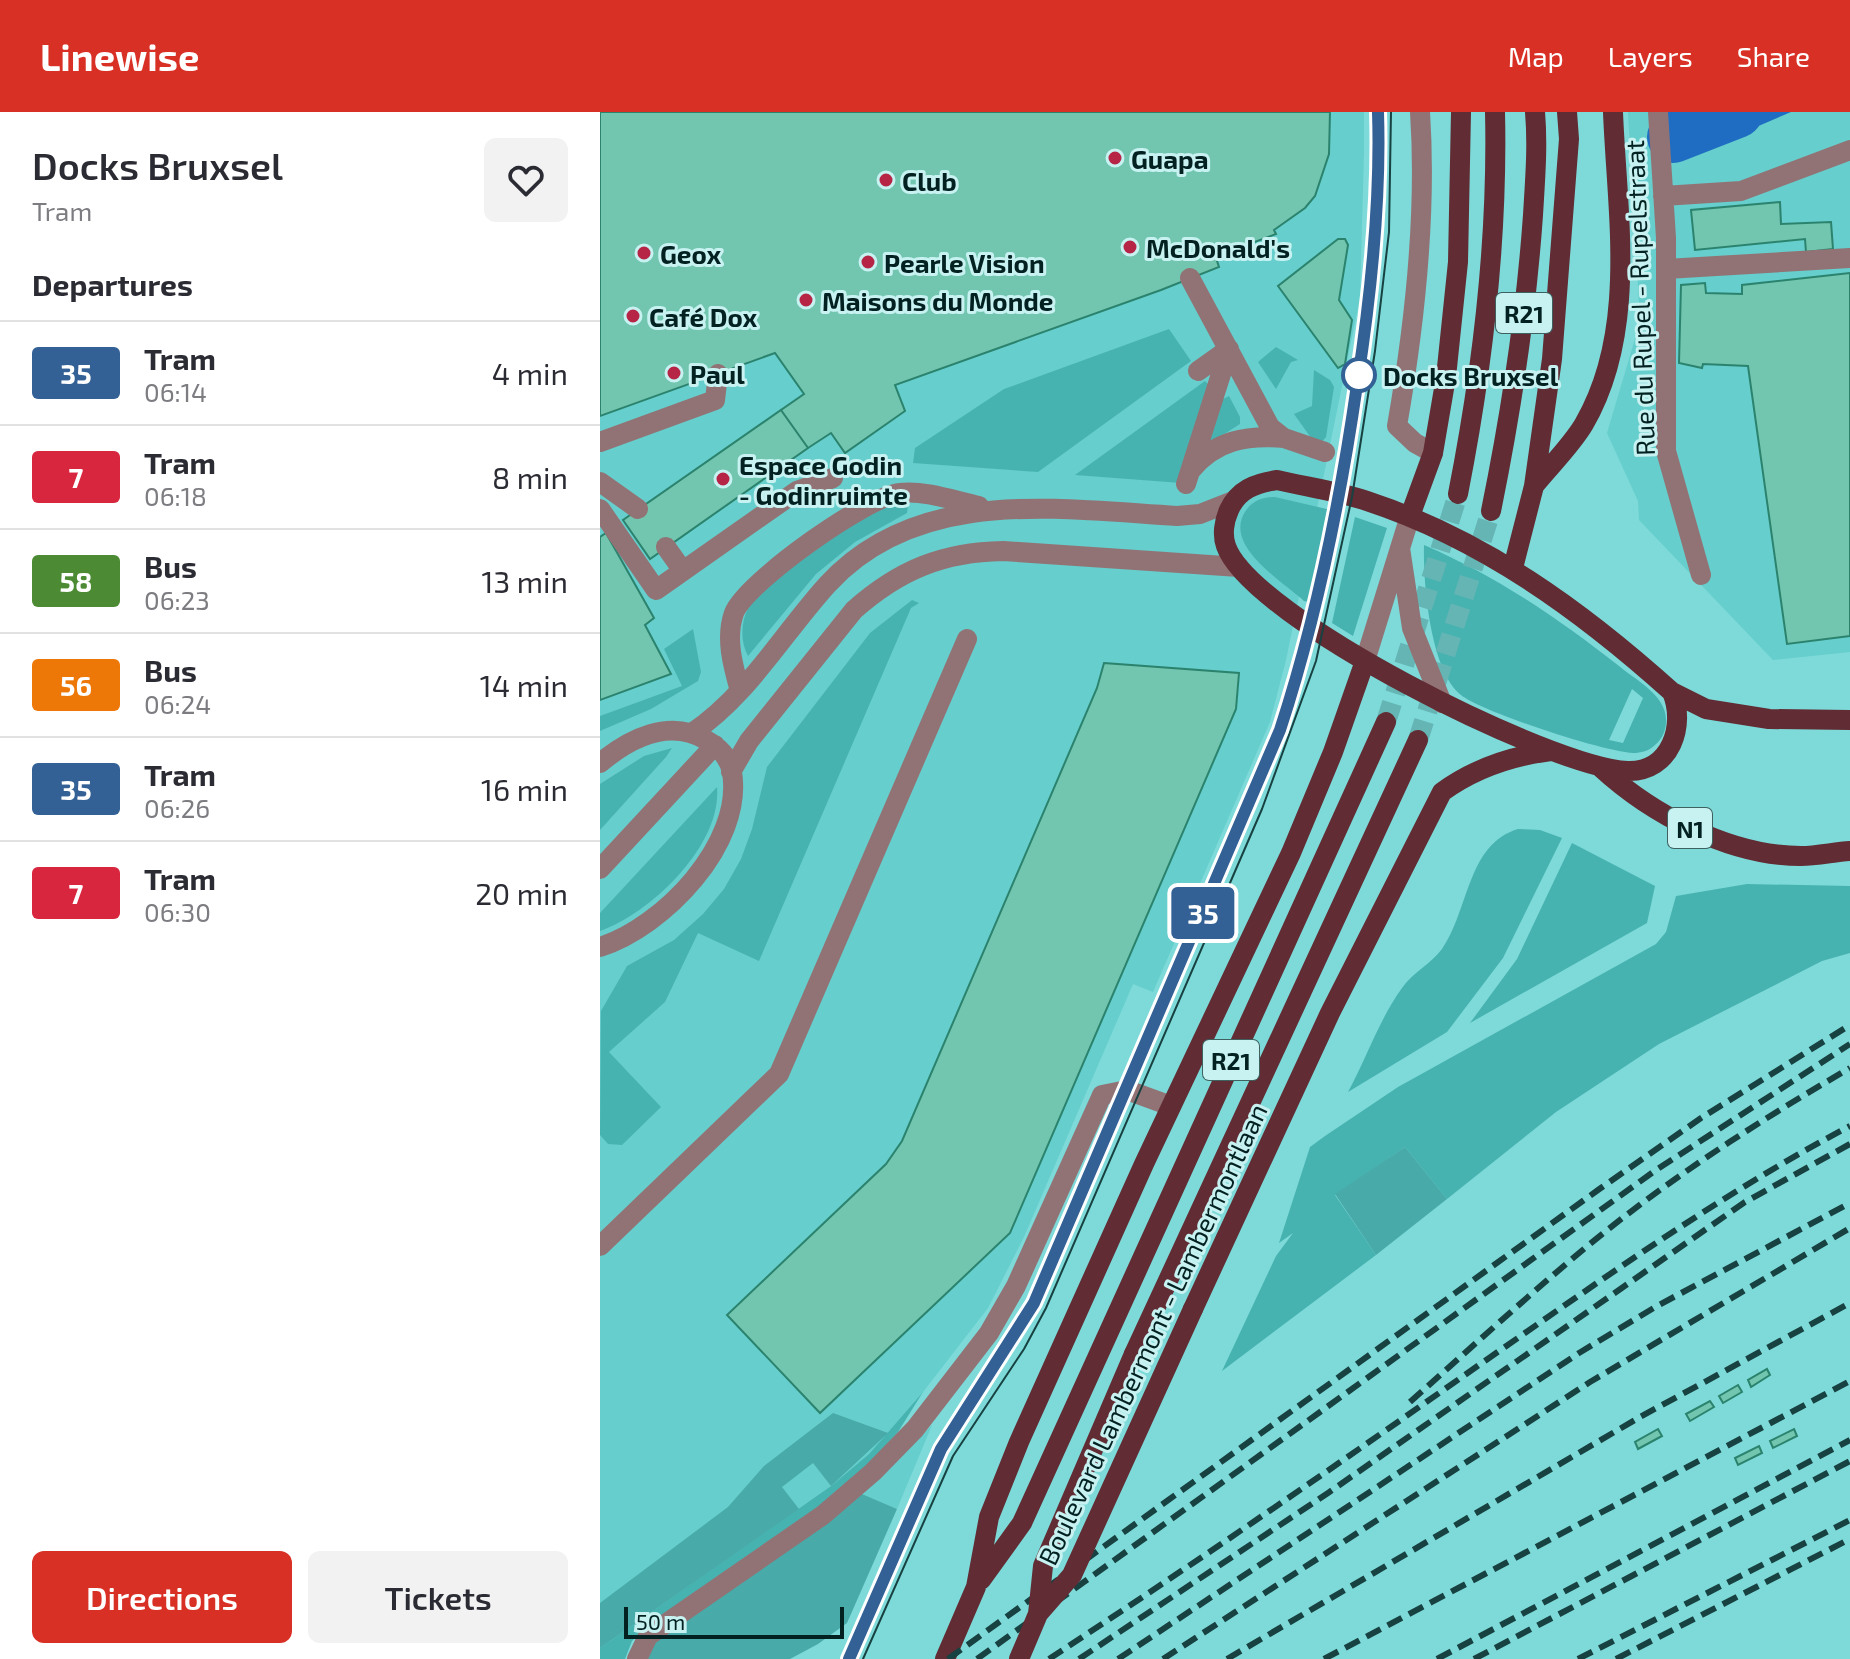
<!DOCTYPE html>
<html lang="en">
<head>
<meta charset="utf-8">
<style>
	body { margin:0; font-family:"Exo 2",sans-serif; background:#f2f2f3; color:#2b2b33; height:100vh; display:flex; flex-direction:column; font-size:30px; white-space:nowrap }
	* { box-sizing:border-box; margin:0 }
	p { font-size:26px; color:#7c7c81 }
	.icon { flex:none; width:44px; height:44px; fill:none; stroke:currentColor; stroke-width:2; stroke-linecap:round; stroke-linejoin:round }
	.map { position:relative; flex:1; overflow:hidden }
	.side { display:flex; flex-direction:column; background:#fff; width:600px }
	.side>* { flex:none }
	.badge { padding:0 16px; border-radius:6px; font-size:28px; line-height:52px }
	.scale { position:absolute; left:24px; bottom:20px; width:220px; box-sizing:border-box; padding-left:8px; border:4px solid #032121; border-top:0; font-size:22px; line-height:28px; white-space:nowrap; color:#032121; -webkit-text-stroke:6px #c7f2f1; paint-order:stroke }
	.map>.badge { position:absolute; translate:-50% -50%; box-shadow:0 0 0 4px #fff }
	h2 { padding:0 32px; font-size:30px; line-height:72px }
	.round { display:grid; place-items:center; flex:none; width:84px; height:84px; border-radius:12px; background:#f2f2f3 }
	.headline { display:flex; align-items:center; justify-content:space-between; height:136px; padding:0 32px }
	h1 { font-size:38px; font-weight:600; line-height:60px }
	.button { display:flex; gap:16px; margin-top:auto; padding:16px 32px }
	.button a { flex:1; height:92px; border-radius:12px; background:#d93025; color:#fff; font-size:32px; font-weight:600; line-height:92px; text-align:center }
	.button a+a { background:#f2f2f3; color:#2b2b33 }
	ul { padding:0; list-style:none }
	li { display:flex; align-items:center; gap:24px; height:104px; padding:0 32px; border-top:2px solid #e1e1e2 }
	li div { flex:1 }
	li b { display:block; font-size:30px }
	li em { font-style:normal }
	li .badge { min-width:88px; font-weight:700; text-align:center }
	header { display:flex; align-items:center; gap:48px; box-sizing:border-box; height:112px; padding:0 40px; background:#d93025; color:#fff }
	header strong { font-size:38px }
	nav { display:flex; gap:44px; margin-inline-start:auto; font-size:28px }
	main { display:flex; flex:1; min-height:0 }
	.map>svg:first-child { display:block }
	.built { fill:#66cecc }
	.green { fill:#47b3b1; fill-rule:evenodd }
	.forest { fill:#48aaa9 }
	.water { fill:#1f6dc2 }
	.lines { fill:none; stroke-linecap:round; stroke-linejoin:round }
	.river { stroke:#1f6dc2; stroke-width:52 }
	.building { fill:#72c5ae; stroke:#2b836e; stroke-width:2 }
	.major-tunnel { stroke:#65b5b4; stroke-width:20; stroke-dasharray:20 10; stroke-linecap:butt }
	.minor { stroke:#927375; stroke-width:20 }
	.major { stroke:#612c33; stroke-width:20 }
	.tram { stroke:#184141; stroke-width:2 }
	.rail { stroke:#184141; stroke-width:6; stroke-dasharray:16 8; stroke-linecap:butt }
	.major-bridge { stroke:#612c33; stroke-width:20 }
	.line-casing { stroke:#fff; stroke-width:18 }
	.line { stroke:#336195; stroke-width:12 }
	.poi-dot { fill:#b72546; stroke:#c7f2f1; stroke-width:3 }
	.stop-dot { fill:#fff; stroke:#336195; stroke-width:4 }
	.labels { text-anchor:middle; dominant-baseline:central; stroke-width:6; stroke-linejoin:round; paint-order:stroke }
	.shield { fill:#c7f2f1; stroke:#3e605f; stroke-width:2 }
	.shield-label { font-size:24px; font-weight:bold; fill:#032121 }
	.poi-label { font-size:26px; font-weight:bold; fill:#032121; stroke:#c7f2f1; text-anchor:start }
	.street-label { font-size:26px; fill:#032121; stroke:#c7f2f1 }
	.stop-label { font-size:26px; font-weight:bold; fill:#032121; stroke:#c7f2f1; text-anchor:start }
</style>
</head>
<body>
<header>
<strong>Linewise</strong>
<nav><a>Map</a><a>Layers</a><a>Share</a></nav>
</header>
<main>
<section class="side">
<div class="headline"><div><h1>Docks Bruxsel</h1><p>Tram</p></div><a class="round"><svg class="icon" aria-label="heart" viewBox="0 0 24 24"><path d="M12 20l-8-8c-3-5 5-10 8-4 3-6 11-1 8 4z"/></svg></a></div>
<h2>Departures</h2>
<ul>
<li><span class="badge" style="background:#336195;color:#fff">35</span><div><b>Tram</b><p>06:14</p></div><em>4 min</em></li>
<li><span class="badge" style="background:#d7263d;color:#fff">7</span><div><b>Tram</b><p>06:18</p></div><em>8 min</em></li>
<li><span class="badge" style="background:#4c8b33;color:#fff">58</span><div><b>Bus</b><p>06:23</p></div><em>13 min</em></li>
<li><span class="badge" style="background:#ed7807;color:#fff">56</span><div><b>Bus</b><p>06:24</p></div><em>14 min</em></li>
<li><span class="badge" style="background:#336195;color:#fff">35</span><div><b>Tram</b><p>06:26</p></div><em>16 min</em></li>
<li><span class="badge" style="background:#d7263d;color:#fff">7</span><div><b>Tram</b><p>06:30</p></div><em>20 min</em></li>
</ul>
<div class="button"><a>Directions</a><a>Tickets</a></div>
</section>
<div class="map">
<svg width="1250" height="1547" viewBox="0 0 1250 1547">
	<rect width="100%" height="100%" fill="#7ddad9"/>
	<!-- built -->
	<path class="built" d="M0,0H764V40L760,186L686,548L670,610L553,880L533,872L424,1125L388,1196L323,1280L269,1342L231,1374L0,1536Z
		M1028,0H1250V540L1173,548L1039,408L1038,389L1007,321L1040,210Z
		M332,1313L297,1397L262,1382L300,1346Z"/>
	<!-- green -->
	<path class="green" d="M569,217L591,249L438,360L313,351L315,336L404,277Z
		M676,235L698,248L691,250L676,277L658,250Z
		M714,258L730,268L734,275L726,325L721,331L714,330L694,302L712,294Z
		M605,269L608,272L581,371L475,363Z
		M629,284L640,305V312L607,333L617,290Z
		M675,385L731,398L712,491L704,489C682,469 620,432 647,397C654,388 664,385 675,385Z
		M302,390L308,392L307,401L255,430L216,462L148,544C140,530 141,510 148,496C159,475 249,412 272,400C281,396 292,394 302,390Z
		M755,405L787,416L753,524L732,511Z
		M824,433C898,465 956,505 1019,554C1032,565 1056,578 1063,595C1069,608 1066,624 1055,633C1049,639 1041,641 1033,641C1004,640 882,600 861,583C830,558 823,470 824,433ZM1032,577L1043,586L1023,631L1009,628Z
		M312,488L319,491L311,496L159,849L98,821L65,890L9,940L61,995L22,1033L8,1032L0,1023L1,899L27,854L74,828L103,802L124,777L141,747L152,717L167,655L270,521Z
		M93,517L101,560L98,569L51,597L0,619V604L82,574L64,537Z
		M72,636L66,645L0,718V672L44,644Z
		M117,675C122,733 51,801 0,819V801Z
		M918,717L940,718L962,726L903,846L847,920L748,980C766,947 780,906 802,876C812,861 831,852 842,837C869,799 867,732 918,717Z
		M972,731L1055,774L1047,811L870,911L917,847Z
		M1147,772L1250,774V841L1222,849L1059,932L956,1000L847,1087L805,1035L735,1083L776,1143L622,1259L676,1144L693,1121L679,1131L710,1035L725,1024L798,975L1056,832L1066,820L1076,784Z
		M323,1280L298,1320L245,1379L43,1518L32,1529L25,1547H0V1536L231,1374L269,1342Z"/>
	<!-- forest -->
	<path class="forest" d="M805,1035L847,1087L776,1143L735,1082Z
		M233,1301L288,1321L231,1374L213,1351L182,1375L199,1397L0,1536V1491L128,1395L164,1354Z
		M262,1382L297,1397L247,1511L218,1532L190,1547H47L55,1528Z"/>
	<!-- water -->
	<path class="water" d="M1092,0H1191L1091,43Z"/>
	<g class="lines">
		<!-- river -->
		<path class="river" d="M1073,25L1137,0"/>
	</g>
	<!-- building -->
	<path class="building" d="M0,0H730L729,42L715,84L705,96L674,118L676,122L636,137H613L619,155L561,178L295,273L305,299L245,341L231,321L208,336L181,298L204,282L175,241L0,304Z
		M1180,90L1181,112L1231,110L1233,137L1206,140L1205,127L1095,138L1091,98Z
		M738,127H745L748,133L739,188L752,208L745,252L738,256L678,174Z
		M1250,161V524L1187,532L1148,254L1103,252L1102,256L1079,251L1081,173L1105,171L1106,181L1142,182V173Z
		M181,298L208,336L50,447L23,408Z
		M6,421L54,506L45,513L71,562L0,588V425Z
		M504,551L639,561L636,597L410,1121L220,1301L127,1203L286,1052L302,1029L497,576Z
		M1167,1257L1170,1263L1151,1275L1148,1268Z
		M1138,1273L1142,1280L1123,1291L1119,1284Z
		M1110,1289L1114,1295L1090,1309L1086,1302Z
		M1058,1317L1062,1324L1038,1337L1035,1330Z
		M1194,1317L1197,1324L1173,1336L1170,1329Z
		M1159,1334L1162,1341L1138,1353L1135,1346Z"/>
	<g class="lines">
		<!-- major-tunnel -->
		<path class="major-tunnel" d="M786,610L858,382
			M818,628L891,399"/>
		<!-- minor -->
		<path class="minor" d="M820,0C827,104 815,211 797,314L815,331L833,341
			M1058,0L1066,126V339L1101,463
			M1063,84L1141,79L1250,38
			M1066,157L1250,146
			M590,166L670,315L684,326L725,340
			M598,259L629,237
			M0,330L115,288L118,262
			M591,358C616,328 646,323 684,326
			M0,370L38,397
			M586,372L629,237
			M0,397L56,478L83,459
			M66,435L83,459L197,379L233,366
			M800,436L812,516L842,591
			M765,549L810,404
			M140,579C133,554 125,526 134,501C146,470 268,384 300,381C325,378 355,389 379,394
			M92,621C148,583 182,523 227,473C317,374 458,397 577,404L600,402L633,389
			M0,651C29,627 69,606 106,628C119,635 129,646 132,660C144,732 63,815 0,835
			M131,660L149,629L254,498C299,458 343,440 403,439L639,455
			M0,757L115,633
			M0,1134L179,962L367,527
			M37,1547L48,1524L223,1403L273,1360L315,1317L389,1221L416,1174L502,983L527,978L571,994"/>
		<!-- major -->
		<path class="major" d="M677,368C707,375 738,379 767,389C883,427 982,499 1072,580C1086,613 1071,660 1028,659C951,656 651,506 626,434C622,423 624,409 629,398C638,378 655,371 677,368Z
			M934,374C950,354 971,334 984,312C1038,219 1017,102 1013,0
			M858,382C883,255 898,130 895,0
			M891,399C911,301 926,203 933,103C935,69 938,34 935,0
			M810,404L833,341L846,265L858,150L861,0
			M913,456L934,374L952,247L969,27L967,0
			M1072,580L1106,597L1169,607L1250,608
			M1000,655C1051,702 1129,744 1201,744C1217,744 1234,740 1250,739
			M593,1197L730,901L842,680C875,656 911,644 951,639
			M534,1242L818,628
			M381,1468L422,1411L786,610
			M345,1547L376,1475L389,1405L419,1330L544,1052L691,741L733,640L765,549"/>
		<!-- tram -->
		<path class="tram" d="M249,1547L341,1337L412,1231L434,1191L680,618C717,505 740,391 757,273C771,183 781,92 778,0
			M263,1547L353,1344L424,1237L446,1196L662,697L716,549L752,385L775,239L789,120L791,0"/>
		<!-- rail -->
		<path class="rail" d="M810,1290C862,1244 913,1197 965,1153C1053,1077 1150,1014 1250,956
			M348,1547L998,1078L1101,1006L1250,913
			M377,1547L1056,1058L1250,932
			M449,1547C594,1452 737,1353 879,1253C1000,1169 1119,1083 1250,1014
			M479,1547L728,1381L1145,1090L1250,1032
			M518,1547L979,1241L1057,1194L1250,1091
			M563,1547L990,1270L1250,1116
			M627,1547L1040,1305L1250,1191
			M724,1547L1250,1269
			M837,1547L1250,1328
			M874,1547L1250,1349
			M978,1547L1250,1408
			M1016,1547L1250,1427"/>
		<!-- major-bridge -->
		<path class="major-bridge" d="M438,1502L443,1454L534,1242
			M419,1547L438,1502L472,1463L593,1197"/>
	</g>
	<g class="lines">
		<!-- line casing -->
		<g class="line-casing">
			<path id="line" d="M249,1547L341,1337L434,1191L680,618C717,505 740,391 757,273C771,183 781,91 778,0"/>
		</g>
		<!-- line -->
		<use href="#line" class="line"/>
	</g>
	<!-- markers -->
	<g class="poi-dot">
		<circle cx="515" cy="46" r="8"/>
		<circle cx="286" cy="68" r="8"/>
		<circle cx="530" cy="135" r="8"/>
		<circle cx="44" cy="141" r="8"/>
		<circle cx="268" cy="150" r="8"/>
		<circle cx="206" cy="188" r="8"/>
		<circle cx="33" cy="204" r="8"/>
		<circle cx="74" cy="261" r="8"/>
		<circle cx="123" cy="367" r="8"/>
	</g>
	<circle class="stop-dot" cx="759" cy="263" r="16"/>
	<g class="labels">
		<!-- shield labels -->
		<g class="shield">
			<rect x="896" y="181" width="56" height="40" rx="6"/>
			<rect x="1068" y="696" width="44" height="40" rx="6"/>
			<rect x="603" y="928" width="56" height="40" rx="6"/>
		</g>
		<g class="shield-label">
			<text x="924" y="201">R21</text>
			<text x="1090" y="716">N1</text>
			<text x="631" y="948">R21</text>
		</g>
		<!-- poi labels -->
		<g class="poi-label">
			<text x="531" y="46">Guapa</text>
			<text x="302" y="68">Club</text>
			<text x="546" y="135">McDonald's</text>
			<text x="60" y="141">Geox</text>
			<text x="284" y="150">Pearle Vision</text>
			<text x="222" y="188">Maisons du Monde</text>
			<text x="49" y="204">Café Dox</text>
			<text x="90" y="261">Paul</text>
			<text x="139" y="352">Espace Godin<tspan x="139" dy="30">- Godinruimte</tspan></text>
		</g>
		<!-- street labels -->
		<g class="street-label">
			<text transform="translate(1039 186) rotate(-92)">Rue du Rupel - Rupelstraat</text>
			<text transform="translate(552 1222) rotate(-65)">Boulevard Lambermont - Lambermontlaan</text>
		</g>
		<!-- stop labels -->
		<g class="stop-label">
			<text x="783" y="263">Docks Bruxsel</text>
		</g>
	</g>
</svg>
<div class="scale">50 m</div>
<b class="badge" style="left:603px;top:801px;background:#336195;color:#fff">35</b>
</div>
</main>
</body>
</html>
